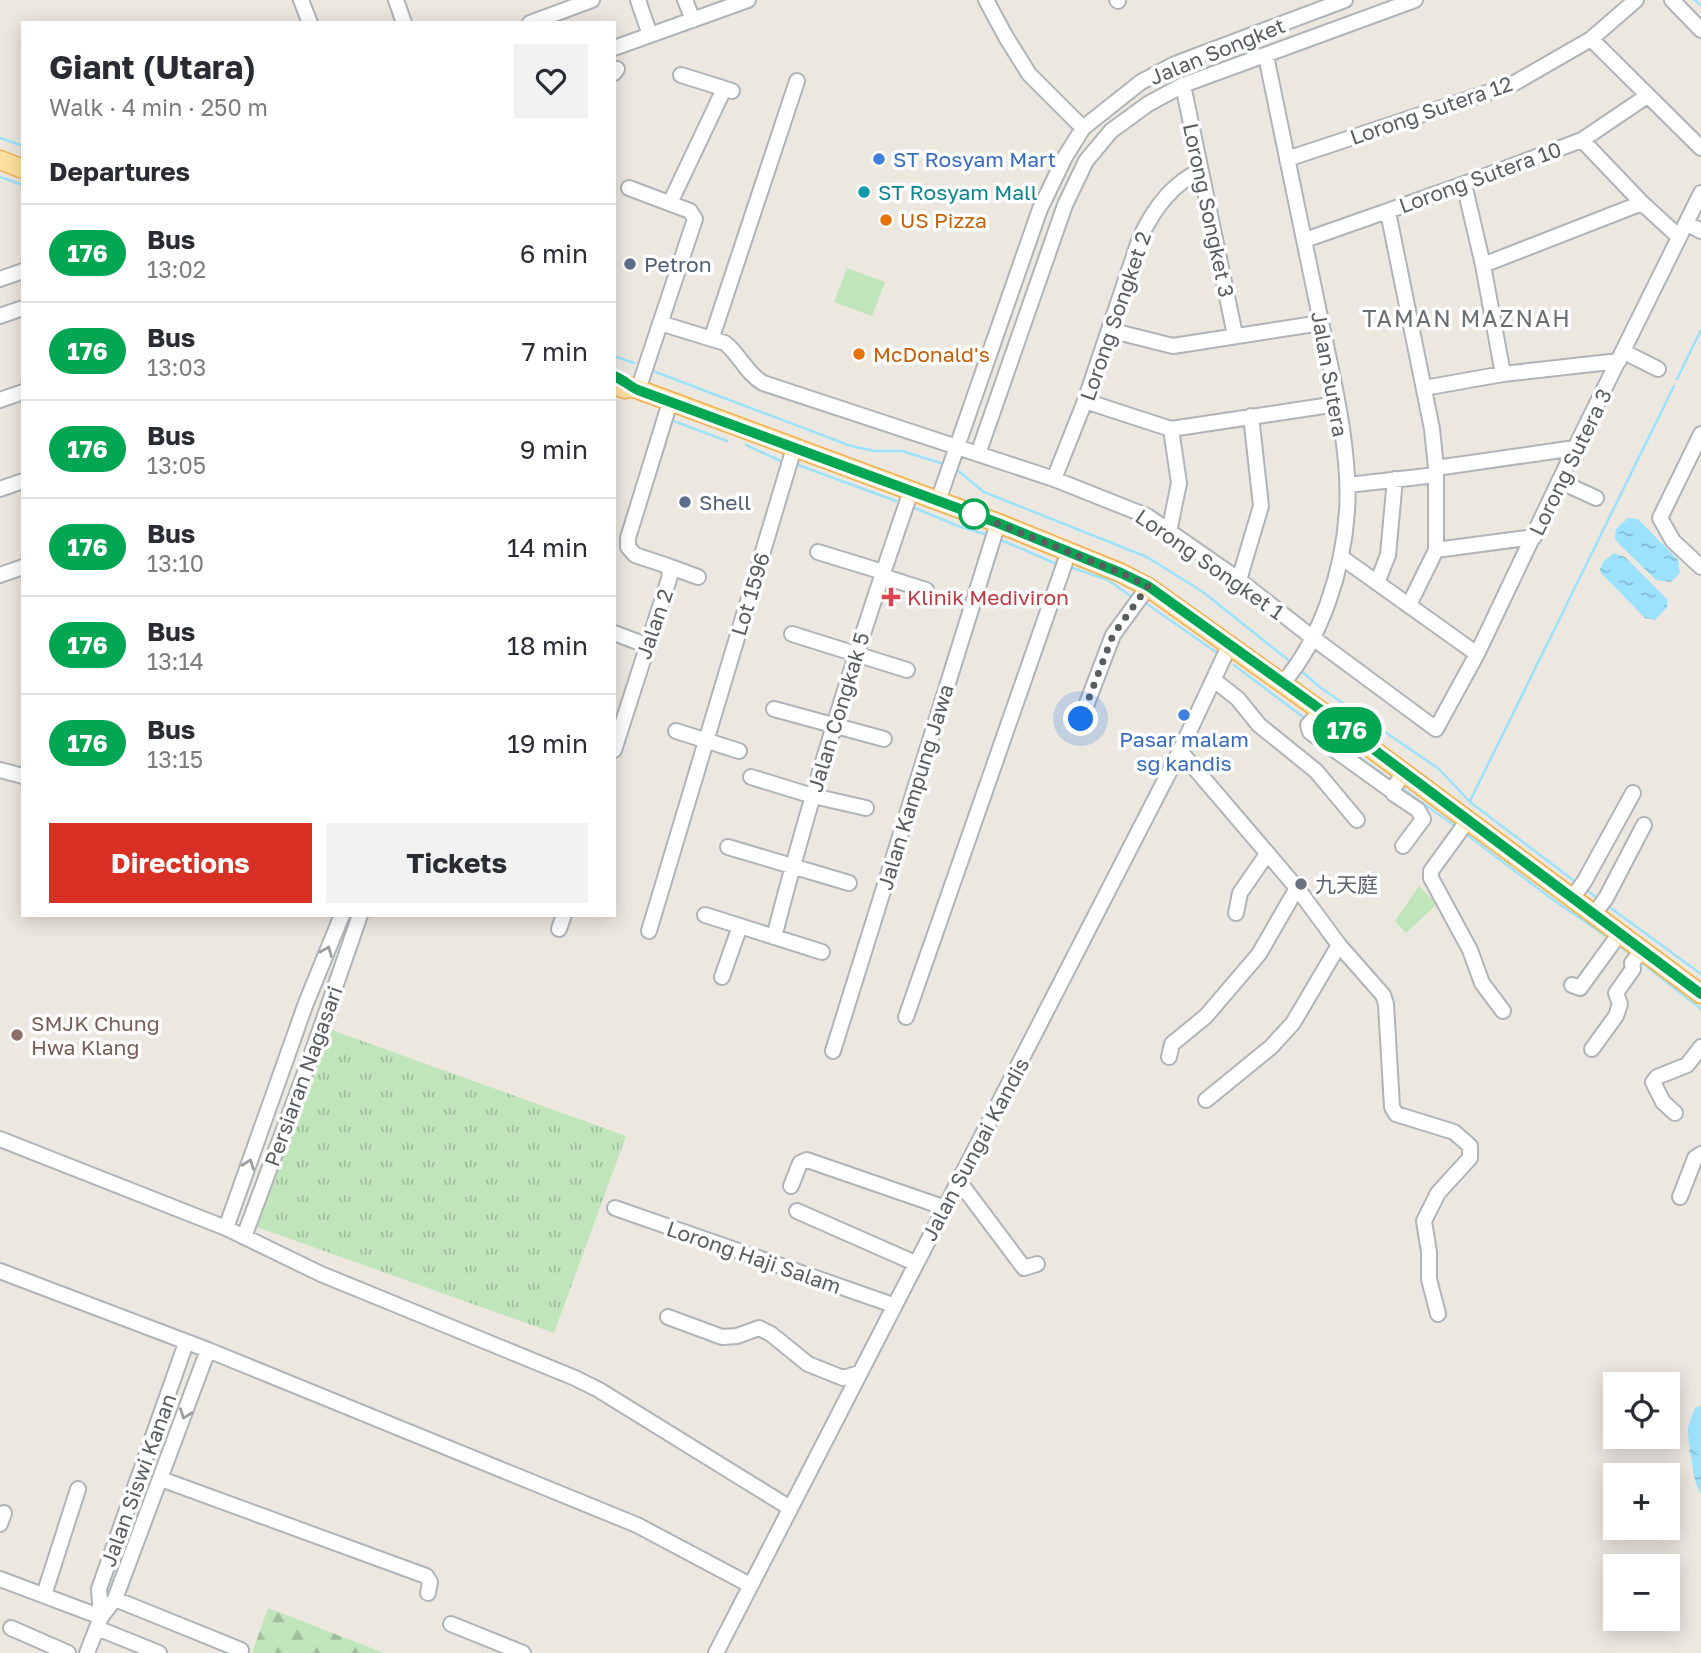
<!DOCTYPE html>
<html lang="en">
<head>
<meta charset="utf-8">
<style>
	body { margin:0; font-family:"Golos Text","Noto Sans SC",sans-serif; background:#f2f2f3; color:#2b2b33; height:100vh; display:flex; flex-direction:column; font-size:26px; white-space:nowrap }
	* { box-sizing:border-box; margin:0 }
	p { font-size:23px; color:#7c7c81 }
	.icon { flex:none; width:38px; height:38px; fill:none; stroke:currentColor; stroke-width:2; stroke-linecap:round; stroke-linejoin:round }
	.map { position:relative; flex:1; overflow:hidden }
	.side { position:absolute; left:21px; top:21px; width:595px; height:896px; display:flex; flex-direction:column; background:#fff; border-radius:0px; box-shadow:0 4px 18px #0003 }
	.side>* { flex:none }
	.badge { padding:0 14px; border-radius:23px; font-size:24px; line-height:46px }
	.controls { position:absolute; left:1603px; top:1372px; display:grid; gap:14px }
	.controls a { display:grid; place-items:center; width:77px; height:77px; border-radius:0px; background:#fff; box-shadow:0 4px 18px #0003; font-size:35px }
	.you { position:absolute; width:35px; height:35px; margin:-18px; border:5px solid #fff; border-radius:50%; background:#1a73e8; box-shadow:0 0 0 10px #1a73e833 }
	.map>.badge { position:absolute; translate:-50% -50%; box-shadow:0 0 0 4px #fff }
	h2 { padding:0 28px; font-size:26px; line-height:63px }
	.round { display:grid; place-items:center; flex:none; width:74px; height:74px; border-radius:0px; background:#f2f2f3 }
	.head { display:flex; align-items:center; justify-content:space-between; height:119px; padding:0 28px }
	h1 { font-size:33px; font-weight:700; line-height:52px }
	.primary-button { display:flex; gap:14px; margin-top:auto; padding:14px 28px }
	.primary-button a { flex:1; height:80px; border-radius:0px; background:#d93025; color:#fff; font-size:28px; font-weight:700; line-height:80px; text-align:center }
	.primary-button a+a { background:#f2f2f3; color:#2b2b33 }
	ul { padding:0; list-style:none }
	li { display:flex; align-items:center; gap:21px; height:98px; padding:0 28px; border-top:2px solid #e1e1e2 }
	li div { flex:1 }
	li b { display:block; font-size:26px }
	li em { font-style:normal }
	li .badge { min-width:77px; font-weight:700; text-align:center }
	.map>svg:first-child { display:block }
	.grass { fill:url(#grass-tufts) }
	.forest { fill:url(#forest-firs) }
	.pitch { fill:#c0e5ba }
	.water { fill:url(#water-ripples) }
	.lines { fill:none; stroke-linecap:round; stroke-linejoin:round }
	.stream { stroke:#9ce2ff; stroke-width:2.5 }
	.river { stroke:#9ce2ff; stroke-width:16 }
	.minor-casing { stroke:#b0b4b8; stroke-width:18 }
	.major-casing { stroke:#f5af4f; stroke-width:21 }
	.minor { stroke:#fff; stroke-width:14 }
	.major { stroke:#ffe2a1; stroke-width:18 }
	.oneway { stroke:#9b9ea0 }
	.line-casing { stroke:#fff; stroke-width:16 }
	.line { stroke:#00a651; stroke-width:10 }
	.walk { stroke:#585d61; stroke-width:7; stroke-dasharray:0 12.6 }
	.shop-dot { fill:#3f7fe0; stroke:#fff; stroke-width:2.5 }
	.culture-dot { fill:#0f9aa8; stroke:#fff; stroke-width:2.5 }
	.food-dot { fill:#e8710a; stroke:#fff; stroke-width:2.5 }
	.service-dot { fill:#5c6f8a; stroke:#fff; stroke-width:2.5 }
	.stop-dot { fill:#fff; stroke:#00a651; stroke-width:3.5 }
	.health-dot { fill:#e0444e; stroke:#fff; stroke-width:2.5 }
	.worship-dot { fill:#6b7280; stroke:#fff; stroke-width:2.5 }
	.education-dot { fill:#8d6e63; stroke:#fff; stroke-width:2.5 }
	.labels { text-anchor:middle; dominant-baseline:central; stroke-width:7; stroke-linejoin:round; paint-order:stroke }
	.street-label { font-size:21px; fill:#585d61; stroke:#fff }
	.shop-label { font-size:21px; fill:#366cbe; stroke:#fff; text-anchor:start }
	.culture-label { font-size:21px; fill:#0d838f; stroke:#fff; text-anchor:start }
	.food-label { font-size:21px; fill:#c56008; stroke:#fff; text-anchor:start }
	.service-label { font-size:21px; fill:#4e5e75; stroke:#fff; text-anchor:start }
	.health-label { font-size:21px; fill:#be3a42; stroke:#fff; text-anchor:start }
	.worship-label { font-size:21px; fill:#5b616d; stroke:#fff; text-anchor:start }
	.education-label { font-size:21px; fill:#785e54; stroke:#fff; text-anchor:start }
	.neighbourhood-label { font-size:23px; letter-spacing:2px; fill:#696f73; stroke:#fff }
</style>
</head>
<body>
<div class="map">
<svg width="1701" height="1653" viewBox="0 0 1701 1653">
	<defs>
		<pattern id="grass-tufts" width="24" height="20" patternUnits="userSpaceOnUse" patternTransform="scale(1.75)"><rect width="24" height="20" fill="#c0e5ba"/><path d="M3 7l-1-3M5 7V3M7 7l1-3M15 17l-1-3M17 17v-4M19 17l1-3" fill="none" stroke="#9fbd9b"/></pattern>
		<pattern id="forest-firs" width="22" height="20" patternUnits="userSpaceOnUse" patternTransform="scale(1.75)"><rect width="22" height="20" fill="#c0e5ba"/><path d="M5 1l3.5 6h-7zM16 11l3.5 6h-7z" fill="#9fbd9b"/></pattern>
		<pattern id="water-ripples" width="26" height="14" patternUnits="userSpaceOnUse" patternTransform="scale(1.75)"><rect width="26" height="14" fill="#9ce2ff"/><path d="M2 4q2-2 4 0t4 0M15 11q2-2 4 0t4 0" fill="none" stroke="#82bad2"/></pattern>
	</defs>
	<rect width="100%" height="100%" fill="#ece7df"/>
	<!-- grass -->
	<path class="grass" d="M329,1029L626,1136L554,1333L257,1227Z"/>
	<!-- forest -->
	<path class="forest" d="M268,1608L384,1653H252Z"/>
	<!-- pitch -->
	<path class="pitch" d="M847,268L885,282L872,316L834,302Z
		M1419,886L1437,904L1406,933L1395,921Z"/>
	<!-- water -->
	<path class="water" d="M1628,518L1638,519L1678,560L1680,573L1671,582L1656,580L1618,543L1615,538L1616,529Z
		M1614,553L1625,557L1667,599V607L1655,620L1645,618L1601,573L1600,569L1603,562Z
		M1697,1442H1701V1494C1692,1480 1694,1465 1689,1449Z"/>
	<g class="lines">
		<!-- stream -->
		<path class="stream" d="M1695,0L1701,6
			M0,138L23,146
			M0,177L23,185
			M614,356L634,363
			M653,371L851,446L875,451H902L947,465
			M1677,379L1701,330
			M671,420L727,441
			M746,445L783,462
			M798,465L896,501
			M956,469L984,492L1147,557L1203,592L1292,663
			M915,508L958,526L988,535
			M1001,540L1059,565
			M1073,568L1108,580L1133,598
			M1147,604L1216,652
			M1234,665L1307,720
			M1300,670L1321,688L1439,769L1470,802L1577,883
			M1315,726L1392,781
			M1400,787L1458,828
			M1470,801L1674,386
			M1466,834L1552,899L1610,939
			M1585,889L1600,900
			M1608,906L1701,974
			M1618,945L1633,956
			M1641,962L1701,1009"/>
		<!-- river -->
		<path class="river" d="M1701,1414L1696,1429L1697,1442L1701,1447"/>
		<!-- minor casing -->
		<g class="minor-casing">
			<path id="minor" d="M301,0L310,23
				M396,0L404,23
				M638,0L650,35
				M685,0L693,20
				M986,0L1006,37L1029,74L1083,128
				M1117,0L1118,1
				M1672,0L1701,30
				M530,23L592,0
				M1591,39L1701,148
				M614,48L748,0
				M1266,56C1284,144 1302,233 1321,322C1333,378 1351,454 1347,511C1343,571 1322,637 1283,683
				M614,73L617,69
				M681,75L732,91
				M1183,85L1235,335
				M1582,140L1642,203L1679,237
				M1287,159L1511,85L1591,39L1636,0
				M1464,184L1483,265L1503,374
				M629,188L690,211L695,219L638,390
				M670,203L724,89
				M1388,212L1432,429L1436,468V550L1409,605
				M1686,223L1701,231
				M1305,240L1464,184L1582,140L1647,96
				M1483,265L1642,203
				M0,279L23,271
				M0,316L23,308
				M660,323L725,343C740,355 746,373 763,383L1054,479L1147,516L1239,580L1313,638L1436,729L1477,654L1575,448L1701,193
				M1109,330L1173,346L1321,323
				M712,337L797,81
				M1624,352L1658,369
				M1424,388L1503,374L1619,361
				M0,400L23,392
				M1085,401L1171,429L1337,404
				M1701,434L1660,518L1673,541L1701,567
				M978,454L1065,205L1086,161L1111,131L1148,104L1183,85L1415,0
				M1436,468L1575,448
				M1054,479L1085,401L1140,238C1153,210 1171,184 1200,171
				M1559,481L1596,498
				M1348,485L1436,475
				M0,489L23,481
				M938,501L1040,209L1065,157L1083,128L1141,82L1175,64L1345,0
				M1169,532L1179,483L1171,429
				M1436,550L1534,537
				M818,552L883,572
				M1341,557L1477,654
				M668,566L698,577
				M0,575L23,567
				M882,576L926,590
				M1239,580L1261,506L1251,416
				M1377,583L1388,555L1395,479
				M614,633L646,645
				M792,634L907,670
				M1214,680L1238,699L1259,725L1316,771L1357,820
				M774,709L884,739
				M1321,711L1308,725L1310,732L1392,791
				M1081,719L1113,635L1148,587
				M676,731L739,751
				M614,750L670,576L668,566L635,555L628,547V538L670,402
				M1180,751L1297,888L1339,945L1383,995L1386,1004L1392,1107L1396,1114L1454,1132L1470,1146V1158L1438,1193L1424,1221L1429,1252V1279L1438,1314
				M0,770L23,776
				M751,777L813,796L866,808
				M1468,820L1431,871V878L1470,950L1482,983L1503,1011
				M1403,846L1423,819L1418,810L1394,794L1392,791L1404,772
				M728,847L849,883
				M1572,898L1584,882L1633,793
				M1236,913L1240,893L1267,854
				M1594,914L1606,898L1644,825
				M705,915L822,952
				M559,929L564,915
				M649,931L794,448
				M774,937C813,786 860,638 911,491
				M722,977L740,926
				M1572,985L1580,988L1620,933
				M906,1017L1069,551
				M1592,1049L1616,1016L1620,1004L1616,993L1633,969L1632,963L1642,950
				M833,1051L998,523
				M1169,1057L1172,1044L1206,1016L1259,954L1297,888
				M1206,1100L1271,1047L1293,1023L1339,945
				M1675,1113L1663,1102L1653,1082L1657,1077L1687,1065L1701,1047
				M0,1139L226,1228L321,1274L575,1378L599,1390L790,1508
				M958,1180L1024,1268L1037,1264
				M791,1186L800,1163L807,1160L943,1207
				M1680,1197L1695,1158L1701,1154
				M615,1208L893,1305
				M797,1211L915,1263
				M226,1228L306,1003L342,915
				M244,1237L309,1062L360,915
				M0,1271L208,1350L637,1525L750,1585
				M668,1317L722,1337L737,1336L759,1328L771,1334L808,1364L843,1378L859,1373
				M161,1479L426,1576L430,1582L428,1593
				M0,1524L4,1513
				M0,1579L101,1617
				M44,1595L78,1489
				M115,1599L241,1650
				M101,1617L99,1589L186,1343
				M451,1624L523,1653
				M11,1628L68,1653
				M97,1628L159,1653
				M87,1653L101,1617L115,1599L208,1350
				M716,1653L1180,751L1230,644"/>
		</g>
		<!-- major casing -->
		<g class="major-casing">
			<path id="major" d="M0,160L23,169
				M614,385L625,389L631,387L656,396L998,523L1121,573L1148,587L1321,711L1701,994"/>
		</g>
		<!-- minor -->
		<use href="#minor" class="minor"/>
		<!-- major -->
		<use href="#major" class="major"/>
	</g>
	<!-- one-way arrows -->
	<defs><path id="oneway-chevron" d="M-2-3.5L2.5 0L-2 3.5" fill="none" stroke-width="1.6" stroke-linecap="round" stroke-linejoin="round" transform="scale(1.75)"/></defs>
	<g class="oneway">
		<use href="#oneway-chevron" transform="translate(327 951) rotate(-68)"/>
		<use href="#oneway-chevron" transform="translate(249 1164) rotate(-70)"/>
		<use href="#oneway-chevron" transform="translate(185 1414) rotate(110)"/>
	</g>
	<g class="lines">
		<!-- line casing -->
		<g class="line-casing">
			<path id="line" d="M614,376C624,380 629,386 638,390L998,523L1121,573L1148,586L1321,710L1701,994"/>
		</g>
		<!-- line -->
		<use href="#line" class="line"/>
		<!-- walk -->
		<path class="walk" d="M974,514L1121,573L1148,586L1113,635L1081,719"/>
	</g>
	<!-- markers -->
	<g class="shop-dot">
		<circle cx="879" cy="159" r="7"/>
		<circle cx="1184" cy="715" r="7"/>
	</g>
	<circle class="culture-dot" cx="864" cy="192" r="7"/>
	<g class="food-dot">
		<circle cx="886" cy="220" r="7"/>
		<circle cx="859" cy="354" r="7"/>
	</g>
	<g class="service-dot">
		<circle cx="630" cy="264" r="7"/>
		<circle cx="685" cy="502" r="7"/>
	</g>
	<circle class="stop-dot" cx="974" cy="514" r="14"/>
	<path class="health-dot" d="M887.5 586.5h7v7h7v7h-7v7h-7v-7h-7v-7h7z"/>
	<circle class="worship-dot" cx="1301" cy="884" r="7"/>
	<circle class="education-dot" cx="17" cy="1035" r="7"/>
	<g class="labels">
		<!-- street labels -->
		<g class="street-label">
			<text transform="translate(1217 51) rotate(-22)">Jalan Songket</text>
			<text transform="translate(1431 110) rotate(-19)">Lorong Sutera 12</text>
			<text transform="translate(1480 177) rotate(-20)">Lorong Sutera 10</text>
			<text transform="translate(1209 210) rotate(78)">Lorong Songket 3</text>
			<text transform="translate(1115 316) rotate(-71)">Lorong Songket 2</text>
			<text transform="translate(1330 374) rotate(80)">Jalan Sutera</text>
			<text transform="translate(1570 462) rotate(-64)">Lorong Sutera 3</text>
			<text transform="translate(1210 564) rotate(35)">Lorong Songket 1</text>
			<text transform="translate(750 594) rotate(-73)">Lot 1596</text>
			<text transform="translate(654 624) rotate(-71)">Jalan 2</text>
			<text transform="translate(838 712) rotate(-73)">Jalan Congkak 5</text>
			<text transform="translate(915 787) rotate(-73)">Jalan Kampung Jawa</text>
			<text transform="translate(303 1076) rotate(-70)">Persiaran Nagasari</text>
			<text transform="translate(975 1149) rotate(-62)">Jalan Sungai Kandis</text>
			<text transform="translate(754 1257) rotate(19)">Lorong Haji Salam</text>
			<text transform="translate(138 1480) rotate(-70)">Jalan Siswi Kanan</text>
		</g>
		<!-- shop labels -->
		<g class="shop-label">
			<text x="893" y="159">ST Rosyam Mart</text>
			<text x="1184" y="739" text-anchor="middle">Pasar malam<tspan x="1184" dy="24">sg kandis</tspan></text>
		</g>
		<!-- culture labels -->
		<g class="culture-label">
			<text x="878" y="192">ST Rosyam Mall</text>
		</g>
		<!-- food labels -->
		<g class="food-label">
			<text x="900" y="220">US Pizza</text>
			<text x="873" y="354">McDonald's</text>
		</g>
		<!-- service labels -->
		<g class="service-label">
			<text x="644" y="264">Petron</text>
			<text x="699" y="502">Shell</text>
		</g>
		<!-- health labels -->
		<g class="health-label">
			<text x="907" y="597">Klinik Mediviron</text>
		</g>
		<!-- worship labels -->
		<g class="worship-label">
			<text x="1315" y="884">九天庭</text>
		</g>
		<!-- education labels -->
		<g class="education-label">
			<text x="31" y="1023">SMJK Chung<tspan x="31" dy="24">Hwa Klang</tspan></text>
		</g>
		<!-- neighbourhood labels -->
		<g class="neighbourhood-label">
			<text x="1467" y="318">TAMAN MAZNAH</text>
		</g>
	</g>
</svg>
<div class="controls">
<a><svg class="icon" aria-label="locate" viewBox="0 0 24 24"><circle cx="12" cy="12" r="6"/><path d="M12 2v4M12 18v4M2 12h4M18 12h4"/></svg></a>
<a>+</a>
<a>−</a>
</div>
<div class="you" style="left:1081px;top:719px"></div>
<b class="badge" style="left:1347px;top:730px;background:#00a651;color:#fff">176</b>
<section class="side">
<div class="head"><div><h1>Giant (Utara)</h1><p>Walk · 4 min · 250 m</p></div><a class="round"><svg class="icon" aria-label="heart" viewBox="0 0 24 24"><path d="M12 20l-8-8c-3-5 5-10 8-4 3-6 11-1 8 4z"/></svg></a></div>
<h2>Departures</h2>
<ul>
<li><span class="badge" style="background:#00a651;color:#fff">176</span><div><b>Bus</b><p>13:02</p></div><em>6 min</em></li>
<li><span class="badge" style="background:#00a651;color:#fff">176</span><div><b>Bus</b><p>13:03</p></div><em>7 min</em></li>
<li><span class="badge" style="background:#00a651;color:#fff">176</span><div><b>Bus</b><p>13:05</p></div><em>9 min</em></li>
<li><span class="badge" style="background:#00a651;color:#fff">176</span><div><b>Bus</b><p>13:10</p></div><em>14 min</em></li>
<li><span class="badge" style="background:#00a651;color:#fff">176</span><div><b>Bus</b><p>13:14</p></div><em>18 min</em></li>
<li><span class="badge" style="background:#00a651;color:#fff">176</span><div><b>Bus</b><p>13:15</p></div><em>19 min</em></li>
</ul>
<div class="primary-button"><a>Directions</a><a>Tickets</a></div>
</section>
</div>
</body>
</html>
